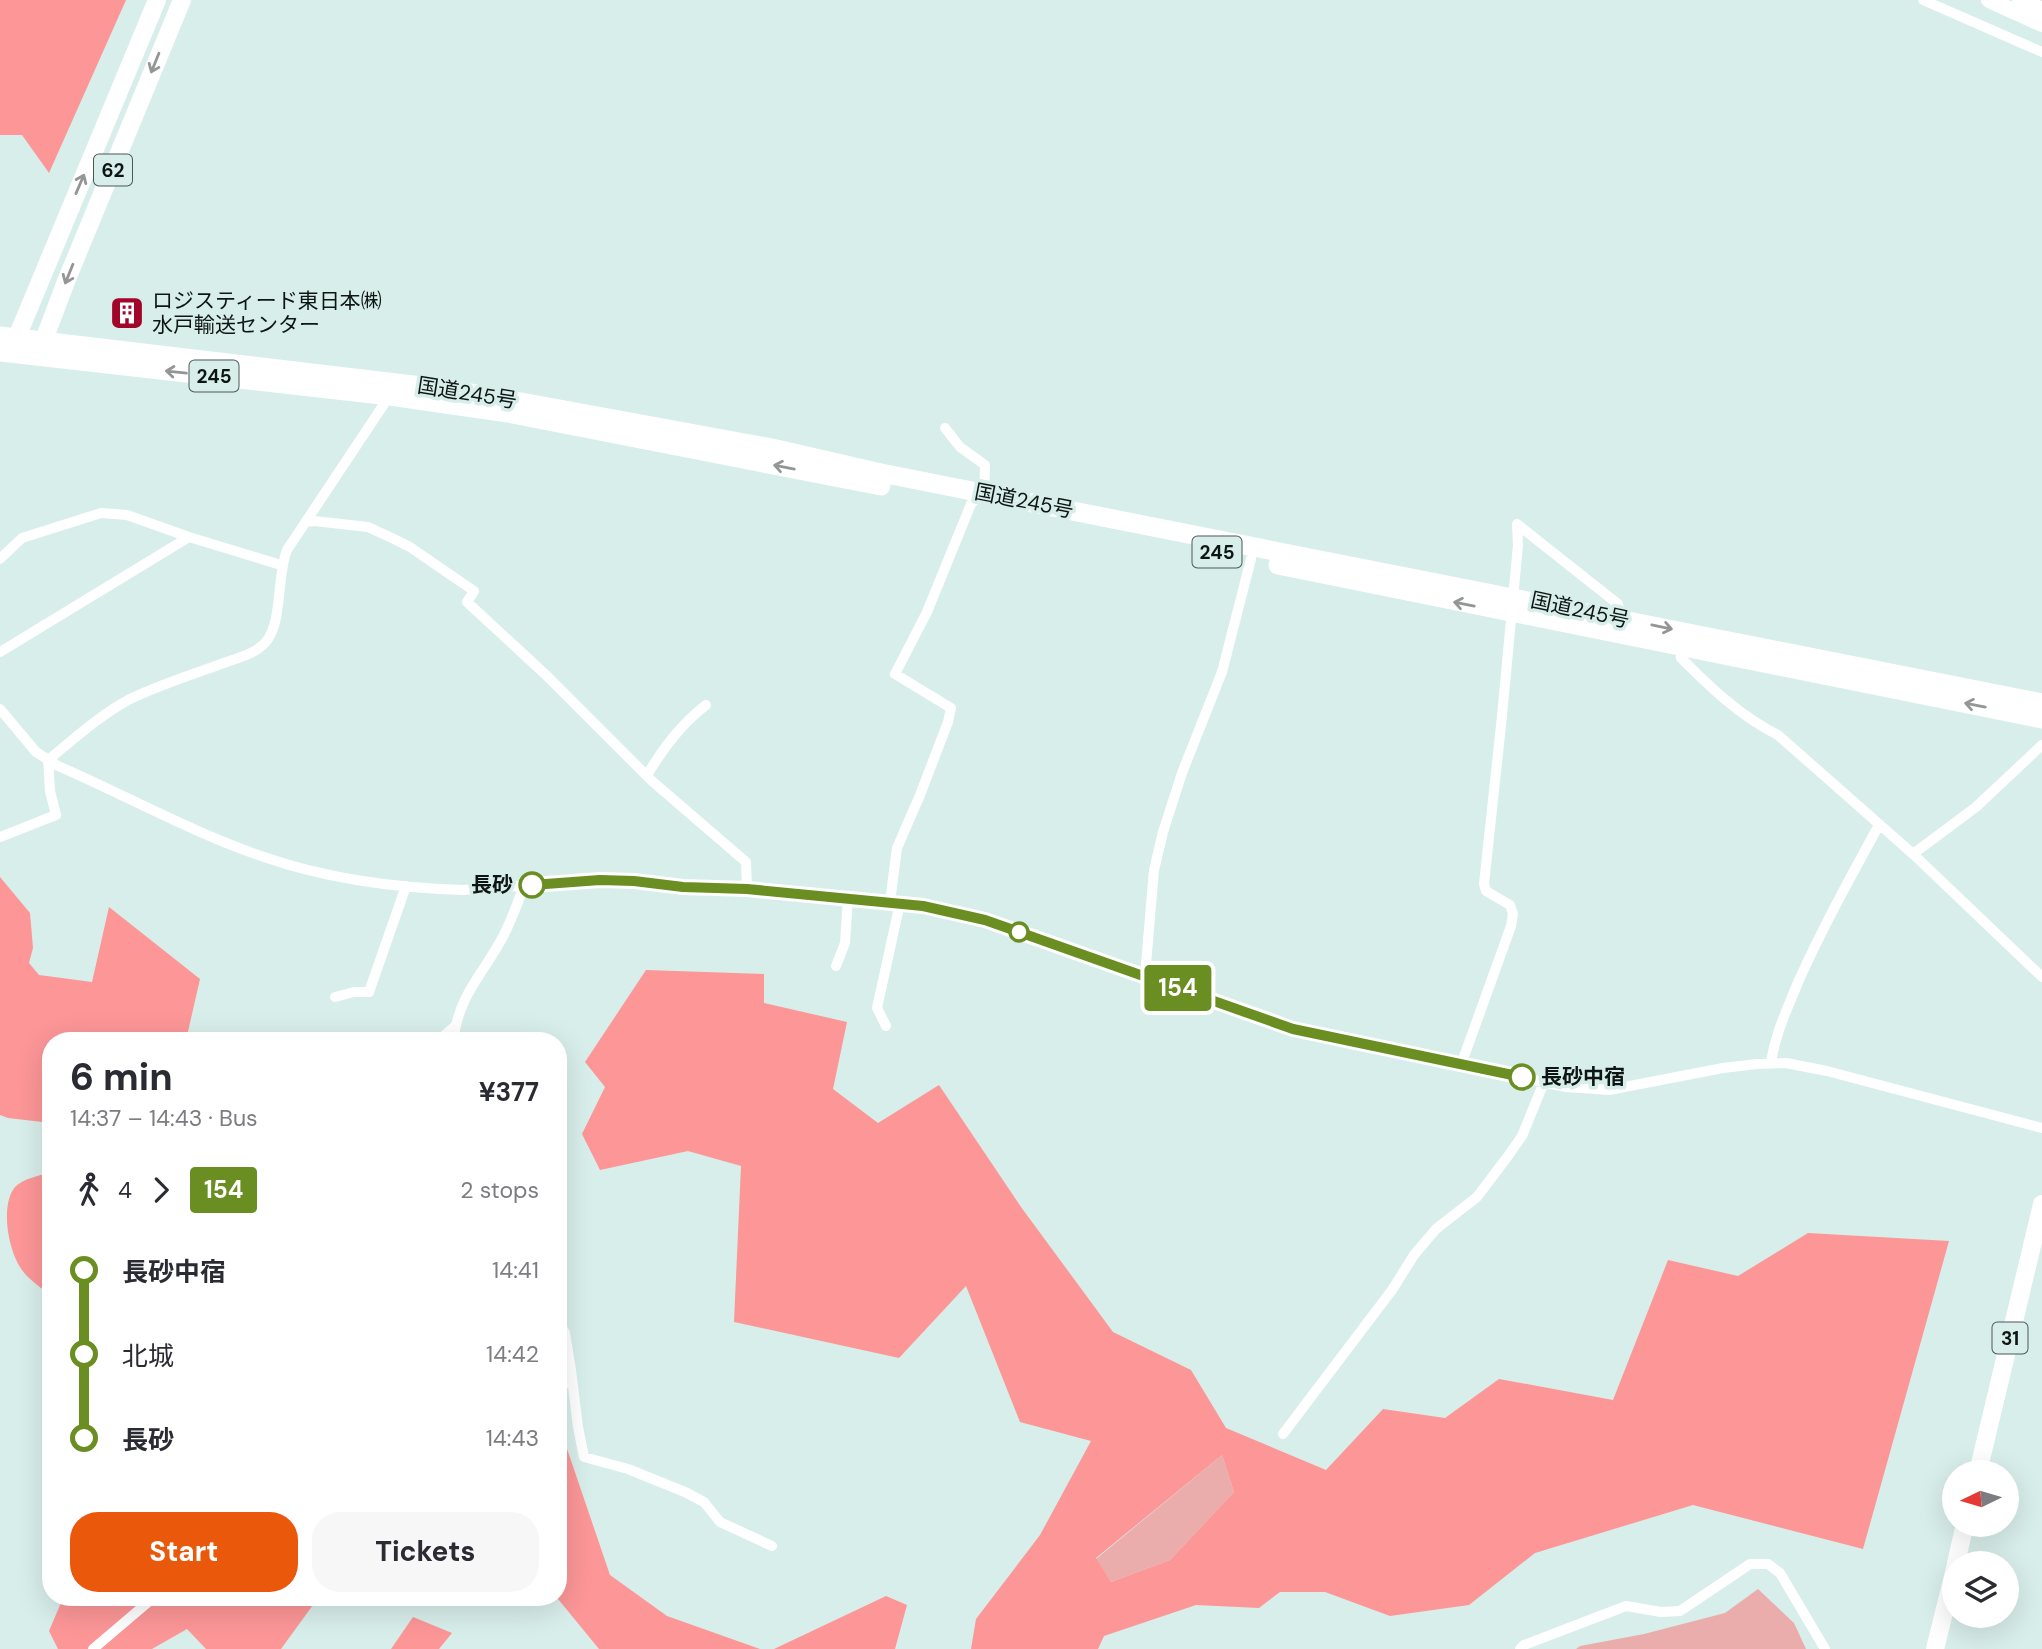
<!DOCTYPE html>
<html lang="en">
<head>
<meta charset="utf-8">
<style>
	body { margin:0; font-family:"DM Sans","Noto Sans JP",sans-serif; background:#f7f7f7; color:#2b2b33; height:100vh; display:flex; flex-direction:column; font-size:26px; white-space:nowrap }
	* { box-sizing:border-box; margin:0 }
	p { font-size:23px; color:#7c7c81 }
	.icon { flex:none; width:38px; height:38px; fill:none; stroke:currentColor; stroke-width:2; stroke-linecap:round; stroke-linejoin:round }
	.map { position:relative; flex:1; overflow:hidden }
	.drawer { position:absolute; left:42px; top:1032px; width:525px; height:574px; display:flex; flex-direction:column; background:#fff; border-radius:28px; box-shadow:0 7px 28px #0002 }
	.drawer>* { flex:none }
	.badge { padding:0 14px; border-radius:5px; font-size:24px; line-height:46px }
	.needle { width:46px; rotate:265deg }
	.tools { position:absolute; left:1942px; top:1460px; display:grid; gap:14px }
	.tools a { display:grid; place-items:center; width:77px; height:77px; border-radius:50%; background:#fff; box-shadow:0 7px 28px #0002; font-size:35px }
	.map>.badge { position:absolute; translate:-50% -50%; box-shadow:0 0 0 4px #fff }
	.legs { display:flex; align-items:center; gap:10px; height:77px; padding:0 28px; font-size:23px }
	.legs p { margin-inline-start:auto }
	.overview { display:flex; align-items:center; justify-content:space-between; height:119px; padding:0 28px }
	h1 { font-size:38px; font-weight:700; line-height:52px }
	.action { display:flex; gap:14px; margin-top:auto; padding:14px 28px }
	.action a { flex:1; height:80px; border-radius:28px; background:#ea580c; color:#fff; font-size:28px; font-weight:700; line-height:80px; text-align:center }
	.action a+a { background:#f7f7f7; color:#2b2b33 }
	ul { padding:0 28px; list-style:none }
	li { display:flex; align-items:center; gap:24px; height:84px; font-size:26px }
	li i { display:grid; place-items:center; width:10px; height:100%; margin:0 9px; background:currentColor }
	li i::after { content:''; width:18px; height:18px; margin:-9px; border:5px solid; border-radius:50%; background:#fff }
	li p { margin-inline-start:auto }
	li:first-child i { background:linear-gradient(#0000 50%,currentColor 0) }
	li:last-child i { background:linear-gradient(currentColor 50%,#0000 0) }
	.map>svg:first-child { display:block }
	.green { fill:#ebadac }
	.forest { fill:#fc9697; fill-rule:evenodd }
	.lines { fill:none; stroke-linecap:round; stroke-linejoin:round }
	.street { stroke:#fff; stroke-width:10 }
	.secondary { stroke:#fff; stroke-width:16 }
	.primary { stroke:#fff; stroke-width:18 }
	.highway { stroke:#fff; stroke-width:19 }
	.oneway { stroke:#939695 }
	.line-1-casing { stroke:#fff; stroke-width:16 }
	.line-1 { stroke:#6b8e23; stroke-width:10 }
	.stop-1-dot { fill:#fff; stroke:#6b8e23; stroke-width:3.5 }
	.labels { text-anchor:middle; dominant-baseline:central; stroke-width:7; stroke-linejoin:round; paint-order:stroke }
	.shield { fill:#d8eeea; stroke:#4b5754; stroke-width:2 }
	.shield-label { font-size:19px; font-weight:bold; fill:#0e1614 }
	.poi-label { font-size:21px; fill:#0e1614; stroke:#d8eeea; text-anchor:start }
	.street-label { font-size:21px; fill:#0e1614; stroke:#d8eeea }
	.stop-label { font-size:21px; font-weight:bold; fill:#0e1614; stroke:#d8eeea; text-anchor:end }
</style>
</head>
<body>
<div class="map">
<svg width="2042" height="1649" viewBox="0 0 2042 1649">
	<rect width="100%" height="100%" fill="#d8eeea"/>
	<!-- green -->
	<path class="green" d="M1222,1455L1234,1492L1170,1560L1111,1582L1096,1559Z
		M1758,1589L1794,1623L1806,1649H1576L1580,1646L1644,1634L1725,1613Z"/>
	<!-- forest -->
	<path class="forest" d="M0,0H126L49,173L22,135H0Z
		M0,877L30,913L33,948L29,963L39,975L92,982L109,907L200,979L187,1036L194,1041H51V1123L8,1118L0,1115Z
		M646,970L764,974V1003L847,1022L833,1089L878,1123L939,1085L1021,1207L1113,1332L1191,1370L1226,1428L1326,1470L1383,1409L1445,1418L1499,1379L1613,1400L1668,1260L1738,1276L1808,1233L1949,1241L1863,1549L1693,1505L1535,1553L1469,1605L1390,1616L1325,1592H1280L1259,1608L1196,1605L1104,1636L1098,1649H971L976,1619L1040,1535L1091,1441L1020,1422L966,1286L899,1358L734,1322L741,1166L688,1151L600,1170L582,1134L605,1087L585,1062ZM1222,1455L1234,1492L1170,1560L1111,1582L1096,1558Z
		M51,1172V1296C42,1288 29,1280 22,1270C8,1251 0,1205 15,1187C24,1178 39,1176 51,1172Z
		M563,1437L610,1575L667,1616L760,1649H599L558,1599V1438Z
		M886,1596L907,1605L895,1649H774Z
		M63,1598H318L281,1649H206L187,1629L152,1649H58L49,1631Z
		M413,1617L452,1633L439,1649H391Z"/>
	<g class="lines">
		<!-- street -->
		<path class="street" d="M1923,0L2042,52
			M306,522L314,521L368,527L394,539L410,547L474,591L467,602L546,675L652,781L746,862L747,889
			M1517,524L1618,604L1622,618
			M0,559L22,538L101,513L127,515L189,537
			M1681,648V658C1711,688 1740,716 1778,735L1913,854L2042,977
			M0,652L189,537L281,565
			M0,709L36,752L58,766C127,796 193,833 264,857C327,879 398,888 464,890L600,880L683,887L747,889L923,906L985,920L1293,1029L1566,1087L1609,1090L1723,1068L1757,1064L1786,1063L1827,1071L2042,1128
			M647,775C663,749 680,725 706,705
			M0,837L56,815L50,791L48,760C74,739 100,715 130,699C159,685 191,675 221,664C237,658 258,654 268,639C282,619 277,575 287,550L390,395
			M1913,854L1976,807L2042,745
			M890,902L897,848L920,795L948,722L951,708L895,674L927,612L971,504C985,491 985,484 985,465L960,447L945,428
			M836,966L845,943L848,898
			M1145,976L1154,870L1163,832L1182,773L1222,672L1251,559
			M335,997L354,992H369L406,886
			M886,1026L877,1008L900,903
			M438,1041L455,1026
			M453,1041C459,996 479,979 500,942C510,925 517,904 524,886
			M1771,1063C1775,1034 1788,1007 1799,980C1823,927 1851,876 1879,825
			M1461,1065L1511,926L1513,914L1510,905L1486,891L1484,884L1502,716L1518,545L1517,524
			M558,1320L565,1333L571,1370L558,1396
			M571,1370L578,1427L584,1457L628,1469L685,1492L704,1502L720,1522L772,1546
			M1283,1434L1392,1290L1414,1255L1436,1229L1477,1197L1508,1156L1522,1136L1544,1082
			M93,1649L153,1598
			M1520,1649L1524,1645L1626,1606L1661,1612L1680,1611L1750,1564H1768L1780,1573L1825,1649"/>
		<!-- secondary -->
		<path class="secondary" d="M1989,0L2042,24
			M2020,0L2042,10"/>
		<!-- primary -->
		<path class="primary" d="M12,349L157,0
			M39,353L67,279L182,0
			M1978,1472L2042,1204
			M1956,1563L1965,1524
			M1935,1649L1955,1568"/>
		<!-- highway -->
		<path class="highway" d="M0,336L455,390L772,448L881,473L2042,703
			M0,352L390,396L508,413L881,486
			M1278,565L2042,719"/>
	</g>
	<!-- one-way arrows -->
	<defs><path id="oneway-shaft" d="M-6 0H5M1.5-3L5.5 0L1.5 3" fill="none" stroke-width="1.6" stroke-linecap="round" stroke-linejoin="round" transform="scale(1.75)"/></defs>
	<g class="oneway">
		<use href="#oneway-shaft" transform="translate(155 63) rotate(112)"/>
		<use href="#oneway-shaft" transform="translate(80 184) rotate(-67)"/>
		<use href="#oneway-shaft" transform="translate(69 274) rotate(112)"/>
		<use href="#oneway-shaft" transform="translate(176 372) rotate(-174)"/>
		<use href="#oneway-shaft" transform="translate(784 467) rotate(-169)"/>
		<use href="#oneway-shaft" transform="translate(1464 604) rotate(-169)"/>
		<use href="#oneway-shaft" transform="translate(1662 627) rotate(12)"/>
		<use href="#oneway-shaft" transform="translate(1975 705) rotate(-169)"/>
	</g>
	<g class="lines">
		<!-- line-1 casing -->
		<g class="line-1-casing">
			<path id="line-1" d="M532,885L600,880L634,881L683,887L747,889L923,906L985,920L1293,1029L1522,1077"/>
		</g>
		<!-- line-1 -->
		<use href="#line-1" class="line-1"/>
	</g>
	<!-- icons -->
	<defs>
		<g id="building-square" transform="scale(1.75)"><rect x="-9" y="-9" width="18" height="18" rx="4" fill="#a30429" stroke="#d8eeea"/><path d="M-4-6H4V6H1V3H-1V6H-4ZM-2.5-4.3h1.7v1.8h-1.7ZM.8-4.3h1.7v1.8H.8ZM-2.5-1h1.7V.8h-1.7ZM.8-1h1.7V.8H.8Z" fill="#fff"/></g>
	</defs>
	<g fill-rule="evenodd">
		<use href="#building-square" x="127" y="313"/>
	</g>
	<!-- markers -->
	<g class="stop-1-dot">
		<circle cx="532" cy="885" r="12"/>
		<circle cx="1019" cy="932" r="9"/>
		<circle cx="1522" cy="1077" r="12"/>
	</g>
	<g class="labels">
		<!-- shield labels -->
		<g class="shield">
			<rect x="94" y="154.5" width="38" height="31" rx="5"/>
			<rect x="189.5" y="360.5" width="49" height="31" rx="5"/>
			<rect x="1192.5" y="536.5" width="49" height="31" rx="5"/>
			<rect x="1992.5" y="1322.5" width="35" height="31" rx="5"/>
		</g>
		<g class="shield-label">
			<text x="113" y="170">62</text>
			<text x="214" y="376">245</text>
			<text x="1217" y="552">245</text>
			<text x="2010" y="1338">31</text>
		</g>
		<!-- poi labels -->
		<g class="poi-label">
			<text x="152" y="301">ロジスティード東日本㈱<tspan x="152" dy="24">水戸輸送センター</tspan></text>
		</g>
		<!-- street labels -->
		<g class="street-label">
			<text transform="translate(467 393) rotate(9)">国道245号</text>
			<text transform="translate(1024 501) rotate(11)">国道245号</text>
			<text transform="translate(1580 610) rotate(12)">国道245号</text>
		</g>
		<!-- stop labels -->
		<g class="stop-label">
			<text x="513" y="885">長砂</text>
			<text x="1541" y="1077" text-anchor="start">長砂中宿</text>
		</g>
	</g>
</svg>
<div class="tools">
<a><svg class="needle" viewBox="-14 -14 28 28"><path d="M0-13l5 13h-10z" fill="#e53935"/><path d="M0 13l5-13h-10z" fill="#7c7c81"/></svg></a>
<a><svg class="icon" aria-label="layers" viewBox="0 0 24 24"><path d="M12 4l9 5-9 5-9-5zM3 14l9 5 9-5"/></svg></a>
</div>
<b class="badge" style="left:1178px;top:988px;background:#6b8e23;color:#fff">154</b>
<section class="drawer">
<div class="overview"><div><h1>6 min</h1><p>14:37 – 14:43 · Bus</p></div><b>¥377</b></div>
<div class="legs"><svg class="icon" aria-label="walk" viewBox="0 0 24 24"><circle cx="13" cy="4" r="2"/><path d="M13 8l-2 6 4 7M11 14l-3 7M7 12l3-4h3l4 4"/></svg>4<svg class="icon" aria-label="forward" viewBox="0 0 24 24"><path d="M9 5l7 7-7 7"/></svg><b class="badge" style="background:#6b8e23;color:#fff">154</b><p>2 stops</p></div>
<ul>
<li><i style="color:#6b8e23"></i><b>長砂中宿</b><p>14:41</p></li>
<li><i style="color:#6b8e23"></i><span>北城</span><p>14:42</p></li>
<li><i style="color:#6b8e23"></i><b>長砂</b><p>14:43</p></li>
</ul>
<div class="action"><a>Start</a><a>Tickets</a></div>
</section>
</div>
</body>
</html>
